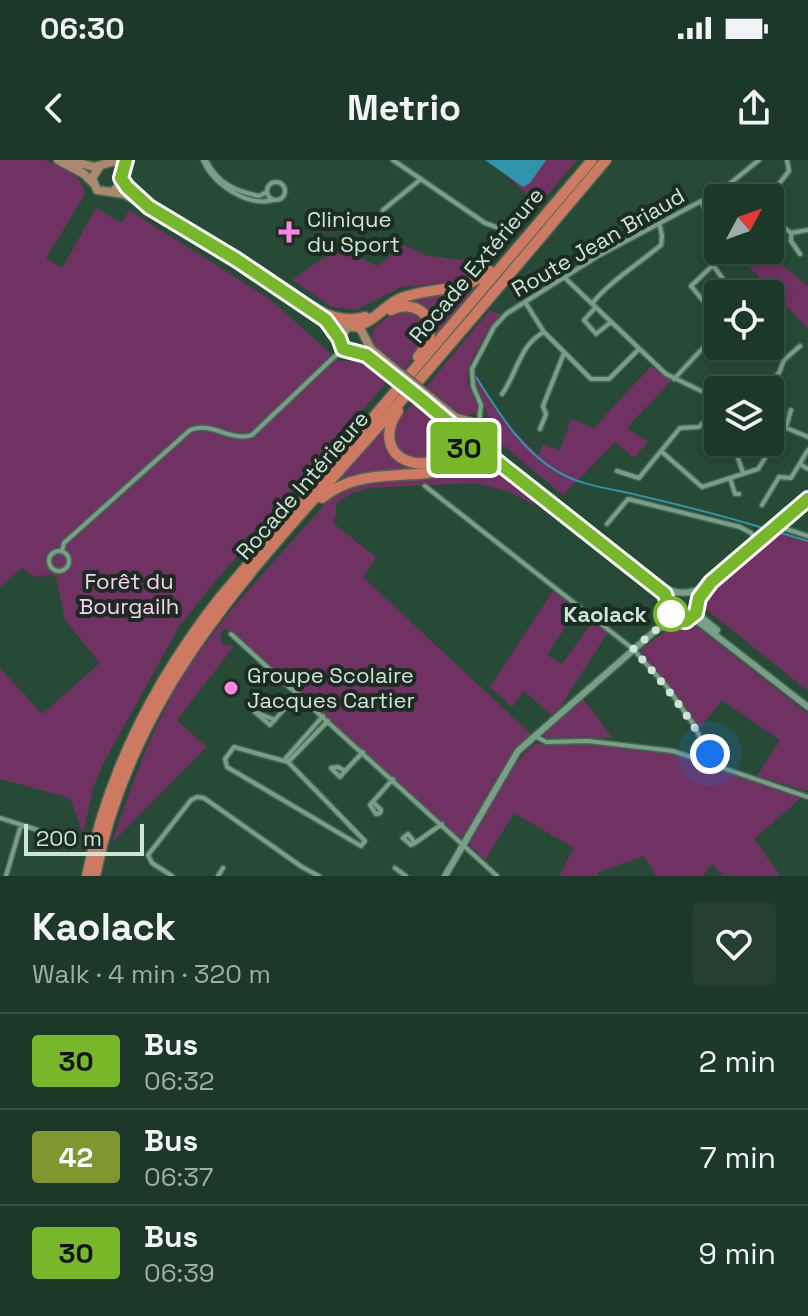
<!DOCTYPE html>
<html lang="en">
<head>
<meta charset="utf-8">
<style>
	body { margin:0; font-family:"Space Grotesk",sans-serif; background:#253f30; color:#f1f3f6; height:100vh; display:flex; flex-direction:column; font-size:30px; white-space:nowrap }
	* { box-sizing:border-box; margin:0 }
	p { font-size:26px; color:#a0aca8 }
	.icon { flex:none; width:44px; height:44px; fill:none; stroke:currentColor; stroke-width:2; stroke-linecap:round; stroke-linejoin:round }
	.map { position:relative; height:716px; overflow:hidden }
	.panel { display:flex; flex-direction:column; background:#1c3828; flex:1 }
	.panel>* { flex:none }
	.badge { padding:0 16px; border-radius:6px; font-size:28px; line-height:52px }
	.needle { width:52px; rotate:49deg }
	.buttons { position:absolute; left:704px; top:24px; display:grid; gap:16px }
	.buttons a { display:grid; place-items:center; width:80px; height:80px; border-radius:8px; background:#1c3828; box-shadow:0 4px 12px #0003,0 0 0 2px #3a5245; font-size:40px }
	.scale { position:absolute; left:24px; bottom:20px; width:120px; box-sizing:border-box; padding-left:8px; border:4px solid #cfe3d6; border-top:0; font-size:22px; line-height:28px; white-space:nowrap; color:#cfe3d6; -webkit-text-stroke:6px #1c2c22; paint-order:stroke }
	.you { position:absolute; width:40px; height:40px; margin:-20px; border:6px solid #fff; border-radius:50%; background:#1a73e8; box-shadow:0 0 0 12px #1a73e833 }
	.map>.badge { position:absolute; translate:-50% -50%; box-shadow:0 0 0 4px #fff }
	.round { display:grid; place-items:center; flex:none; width:84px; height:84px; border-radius:8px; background:#253f30 }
	.overview { display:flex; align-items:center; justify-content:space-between; height:136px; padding:0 32px }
	h1 { font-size:38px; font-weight:700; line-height:60px }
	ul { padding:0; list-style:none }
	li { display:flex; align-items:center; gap:24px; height:96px; padding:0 32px; border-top:2px solid #3a5245 }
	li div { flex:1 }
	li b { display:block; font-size:30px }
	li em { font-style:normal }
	li .badge { min-width:88px; font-weight:700; text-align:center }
	.status { display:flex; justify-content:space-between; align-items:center; height:56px; padding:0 40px; background:#1c3828; direction:ltr }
	.status svg { height:22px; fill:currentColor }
	header { display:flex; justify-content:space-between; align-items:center; height:104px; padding:0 32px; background:#1c3828; font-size:36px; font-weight:700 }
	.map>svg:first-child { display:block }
	.green { fill:#6f3262 }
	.water { fill:#2f95ac }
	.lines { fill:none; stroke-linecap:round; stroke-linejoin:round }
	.stream { stroke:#2f95ac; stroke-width:2 }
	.street-casing { stroke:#456654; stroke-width:7 }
	.secondary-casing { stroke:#456654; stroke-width:9 }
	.primary-casing { stroke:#456654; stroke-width:11 }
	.highway-casing { stroke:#456654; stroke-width:13 }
	.street { stroke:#799f87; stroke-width:4 }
	.secondary { stroke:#799f87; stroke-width:6 }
	.primary { stroke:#ac8870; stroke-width:8 }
	.highway { stroke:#ce7961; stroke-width:10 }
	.primary-bridge-casing { stroke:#456654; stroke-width:11; stroke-linecap:butt }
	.primary-bridge { stroke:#ac8870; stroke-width:8 }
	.line-casing { stroke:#fff; stroke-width:18 }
	.line { stroke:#76b82a; stroke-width:12 }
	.walk { stroke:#cfe3d6; stroke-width:8; stroke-dasharray:0 14.4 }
	.poi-dot { fill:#fd86e2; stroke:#1c2c22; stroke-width:3 }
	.stop-dot { fill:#fff; stroke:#76b82a; stroke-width:4 }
	.labels { text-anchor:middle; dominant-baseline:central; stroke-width:8; stroke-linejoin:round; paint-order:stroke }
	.poi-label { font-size:22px; fill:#cfe3d6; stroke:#1c2c22; text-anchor:start }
	.street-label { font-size:22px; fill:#cfe3d6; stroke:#1c2c22 }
	.park-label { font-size:22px; fill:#fbd1ef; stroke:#1c2c22 }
	.stop-label { font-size:22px; font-weight:bold; fill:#cfe3d6; stroke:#1c2c22; text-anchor:end }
</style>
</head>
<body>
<div class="status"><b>06:30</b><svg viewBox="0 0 49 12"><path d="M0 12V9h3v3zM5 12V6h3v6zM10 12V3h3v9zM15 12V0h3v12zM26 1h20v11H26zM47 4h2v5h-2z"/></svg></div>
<header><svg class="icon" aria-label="back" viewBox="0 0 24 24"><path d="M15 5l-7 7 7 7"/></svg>Metrio<svg class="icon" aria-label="share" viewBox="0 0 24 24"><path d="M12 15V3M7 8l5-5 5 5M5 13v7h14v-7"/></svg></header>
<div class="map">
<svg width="808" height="716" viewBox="0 0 808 716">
	<rect width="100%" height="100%" fill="#264a35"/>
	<!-- green -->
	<path class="green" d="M0,0C14,0 32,0 45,0C61,4 87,18 84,36L46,98L62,108L96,48L122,63L129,50L270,139L339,201H361L386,223L209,429L179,467L103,604L93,628L83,674L70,638L0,619V508L42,554L100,503L65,460L56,417L50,414C37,420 32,416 22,408L0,427Z
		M489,0H577L539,45Z
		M404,85L425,95L487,104L468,118L452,123L401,127L356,150L332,147L292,120C330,94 333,82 377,106Z
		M748,90H764L808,126V169L742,99Z
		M485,118L431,181L429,157L395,144Z
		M396,150L416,151L427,166L423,185L404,210L370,181L374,168Z
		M490,150L500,155C490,170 463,205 468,224C472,236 480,240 477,253L461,256L425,228Z
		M478,206L477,217L505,262L538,295L543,284L560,290L571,259L594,268L651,206L671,221L627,268L648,282L634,298L615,282L563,335L495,279L481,234L475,222Z
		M415,241L449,269L452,277C446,286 440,294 429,298C410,304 387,288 395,267C399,258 408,249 415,241Z
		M389,260L390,290L433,305L333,325Z
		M470,305L494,309L533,337L534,345L510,332L475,323L370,328L352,333L336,344V354L333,363L376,397L363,417L531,574L512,599L463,683L225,469L220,474L222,484L234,486L177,560L207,587L112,683C134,617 157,552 198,494C235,440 283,393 325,344C360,312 391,324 434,317C446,315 458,308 470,305Z
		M776,372L808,382V531L706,449C706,425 758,388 776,372Z
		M554,429L578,448L547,495L562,504L593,461L608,472L559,549L551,555L524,531L512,547L490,527Z
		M696,466L808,554V628L806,631L757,616L780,580L722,540L700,568L640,490L672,467L679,470Z
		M583,539L613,578H546L543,575Z
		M535,584H589L670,592L802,637L754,679L781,716H724L712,704L703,716H656L644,696L599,712L597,716H559L574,688L514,653L485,700L470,685L469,679L515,603Z"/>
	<!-- water -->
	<path class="water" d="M485,0H546L530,23L523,27Z"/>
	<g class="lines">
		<!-- stream -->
		<path class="stream" d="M476,217C499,253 522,292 560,313C583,326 613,329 637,335C680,345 721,355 763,368
			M778,372L808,381"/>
		<!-- street casing -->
		<g class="street-casing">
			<path id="street" d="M203,0C213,24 247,47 273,40
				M206,0C217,23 235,31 259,36L267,32
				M393,0L485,63L502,69
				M267 31a9 9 0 1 1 18 0a9 9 0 1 1-18 0Z
				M768,38L789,11L787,0
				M701,41L710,60L718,66
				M383,50L421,19
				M770,57L791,73L808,70
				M791,73V81L800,94
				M565,118L666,214L718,239
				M525,142L544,172L591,219H609L639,189
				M592,144C605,125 641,102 661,85L662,76L659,62
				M707,145L725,122L713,105
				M596,147L584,160L596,174L611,162
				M674,219L715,175V155L691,126L729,90
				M762,230L779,213L784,200L800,186
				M502,234C517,214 519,185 544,172
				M718,246L699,267L680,268L661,291L702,327L758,309L787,264L791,250
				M770,261L808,277
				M479,262L481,245L473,226L472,209L494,167L506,154L598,96L722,30L759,0
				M540,269L546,254L543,246L564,193
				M732,290L737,295L743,313
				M800,304L808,309
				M617,311L639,318L661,291
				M730,318L735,334H739
				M425,326L633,489L667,527L694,565L713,604
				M762,345L779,317L791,318L808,290
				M607,364L628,339L740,367L751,373L757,381
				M777,366L808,376
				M49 401a10 10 0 1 1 20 0a10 10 0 1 1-20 0Z
				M62,391L64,383L190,270C212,261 230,282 252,275L335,196L343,192
				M231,474L497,716
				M275,560L255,552L270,565L298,534
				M535,576L546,582L588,581L673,591L808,637
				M234,587L288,602L365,681L361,686L227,607L225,599Z
				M285,599L323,556
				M288,602L328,561
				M345,611L340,617L331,608L338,607L345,611L363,592
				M373,642L381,650L380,653L376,654L370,645L393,619
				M0,658L44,672
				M415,683L408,674L403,678L411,685L415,683L442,664
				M395,708L406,716
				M6,716L21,665
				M172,716L152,703L148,695L191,640L197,637L204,638L302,707L319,716
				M218,716L223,708"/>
		</g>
		<!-- secondary casing -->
		<g class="secondary-casing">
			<path id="secondary" d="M485,278L489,288L517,313
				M475,289L496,301
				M517,318L665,434L669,441
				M660,425C673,435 691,435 705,426
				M670,439L669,450L678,460
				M698,442L711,422L808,339
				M698,449L700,456L717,470
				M445,716L518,591L656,470L674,460H696L808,547"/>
		</g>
		<!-- primary casing -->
		<g class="primary-casing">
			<path id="primary" d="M58,0L84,14L93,23
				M68,0L94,7L119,0
				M100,6L92,18L97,30L124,34L138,42
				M121,18L127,27L149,47L283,131
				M112,32L119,26L126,0
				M314,152L337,165L360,168L371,189L395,209
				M348,167L339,178L343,189L366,195L391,215
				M425,233L456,258L480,264L485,277C482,287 475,291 465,288L457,280L458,269L466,261
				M420,238L451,264L457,273"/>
		</g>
		<!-- highway casing -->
		<g class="highway-casing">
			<path id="highway" d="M279,128C306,142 333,167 365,157
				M391,150C409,141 433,150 430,174C429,183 423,190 418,197
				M356,166C374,162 383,147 399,139C429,126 463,134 490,111
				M398,251C364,301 438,326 457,276
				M448,297L465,288
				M322,338C353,312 391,317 428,313C447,311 461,295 481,299C495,301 507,312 519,319
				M87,716C108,612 154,522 219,439L592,0
				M95,716C133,523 262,399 386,258C461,173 533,86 606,0"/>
		</g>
		<!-- street -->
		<use href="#street" class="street"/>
		<!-- secondary -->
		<use href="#secondary" class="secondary"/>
		<!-- primary -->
		<use href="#primary" class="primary"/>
		<!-- highway -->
		<use href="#highway" class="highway"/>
		<!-- primary-bridge casing -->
		<g class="primary-bridge-casing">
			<path id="primary-bridge" d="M395,209L425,233
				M391,215L420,238"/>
		</g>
		<!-- primary-bridge -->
		<use href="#primary-bridge" class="primary-bridge"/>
	</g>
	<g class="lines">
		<!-- line casing -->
		<g class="line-casing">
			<path id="line" d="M126,0L121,18L127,27L149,47L237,100L326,160L339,178L343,189L366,195L420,238L451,264L462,286L485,292L665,434L671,454L678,460L686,461L696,453L699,438L711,422L808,339"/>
		</g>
		<!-- line -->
		<use href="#line" class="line"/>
		<!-- walk -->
		<path class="walk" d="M671,454L669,450L656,470L633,489C663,522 689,555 710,594"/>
	</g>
	<!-- markers -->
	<g class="poi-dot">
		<path d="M285 60h8v8h8v8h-8v8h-8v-8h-8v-8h8z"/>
		<circle cx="231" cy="528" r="8"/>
	</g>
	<circle class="stop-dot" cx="671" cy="454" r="16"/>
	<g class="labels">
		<!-- poi labels -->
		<g class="poi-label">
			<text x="307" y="59">Clinique<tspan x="307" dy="25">du Sport</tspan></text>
			<text x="247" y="515">Groupe Scolaire<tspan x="247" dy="25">Jacques Cartier</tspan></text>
		</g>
		<!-- street labels -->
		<g class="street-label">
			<text transform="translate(598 82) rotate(-30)">Route Jean Briaud</text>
			<text transform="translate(476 105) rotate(-50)">Rocade Extérieure</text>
			<text transform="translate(302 325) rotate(-49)">Rocade Intérieure</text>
		</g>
		<!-- park labels -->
		<g class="park-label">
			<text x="129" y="421">Forêt du<tspan x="129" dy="25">Bourgailh</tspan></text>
		</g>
		<!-- stop labels -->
		<g class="stop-label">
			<text x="647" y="454">Kaolack</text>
		</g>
	</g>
</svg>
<div class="buttons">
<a><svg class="needle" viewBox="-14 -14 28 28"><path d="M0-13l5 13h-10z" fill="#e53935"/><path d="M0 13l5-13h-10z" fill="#a0aca8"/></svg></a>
<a><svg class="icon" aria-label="locate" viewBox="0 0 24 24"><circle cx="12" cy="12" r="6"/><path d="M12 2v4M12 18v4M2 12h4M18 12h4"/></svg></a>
<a><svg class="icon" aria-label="layers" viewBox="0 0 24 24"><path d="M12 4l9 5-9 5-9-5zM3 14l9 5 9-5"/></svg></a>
</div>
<div class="scale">200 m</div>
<div class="you" style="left:710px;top:594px"></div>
<b class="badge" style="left:464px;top:288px;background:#76b82a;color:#111">30</b>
</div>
<section class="panel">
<div class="overview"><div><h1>Kaolack</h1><p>Walk · 4 min · 320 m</p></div><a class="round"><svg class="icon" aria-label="heart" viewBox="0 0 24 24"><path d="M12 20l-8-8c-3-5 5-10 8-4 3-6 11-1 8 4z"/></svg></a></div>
<ul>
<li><span class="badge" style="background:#76b82a;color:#111">30</span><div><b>Bus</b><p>06:32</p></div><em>2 min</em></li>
<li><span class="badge" style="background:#7c982e;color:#fff">42</span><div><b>Bus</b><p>06:37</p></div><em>7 min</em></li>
<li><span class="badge" style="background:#76b82a;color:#111">30</span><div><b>Bus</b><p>06:39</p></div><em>9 min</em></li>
</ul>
</section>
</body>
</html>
